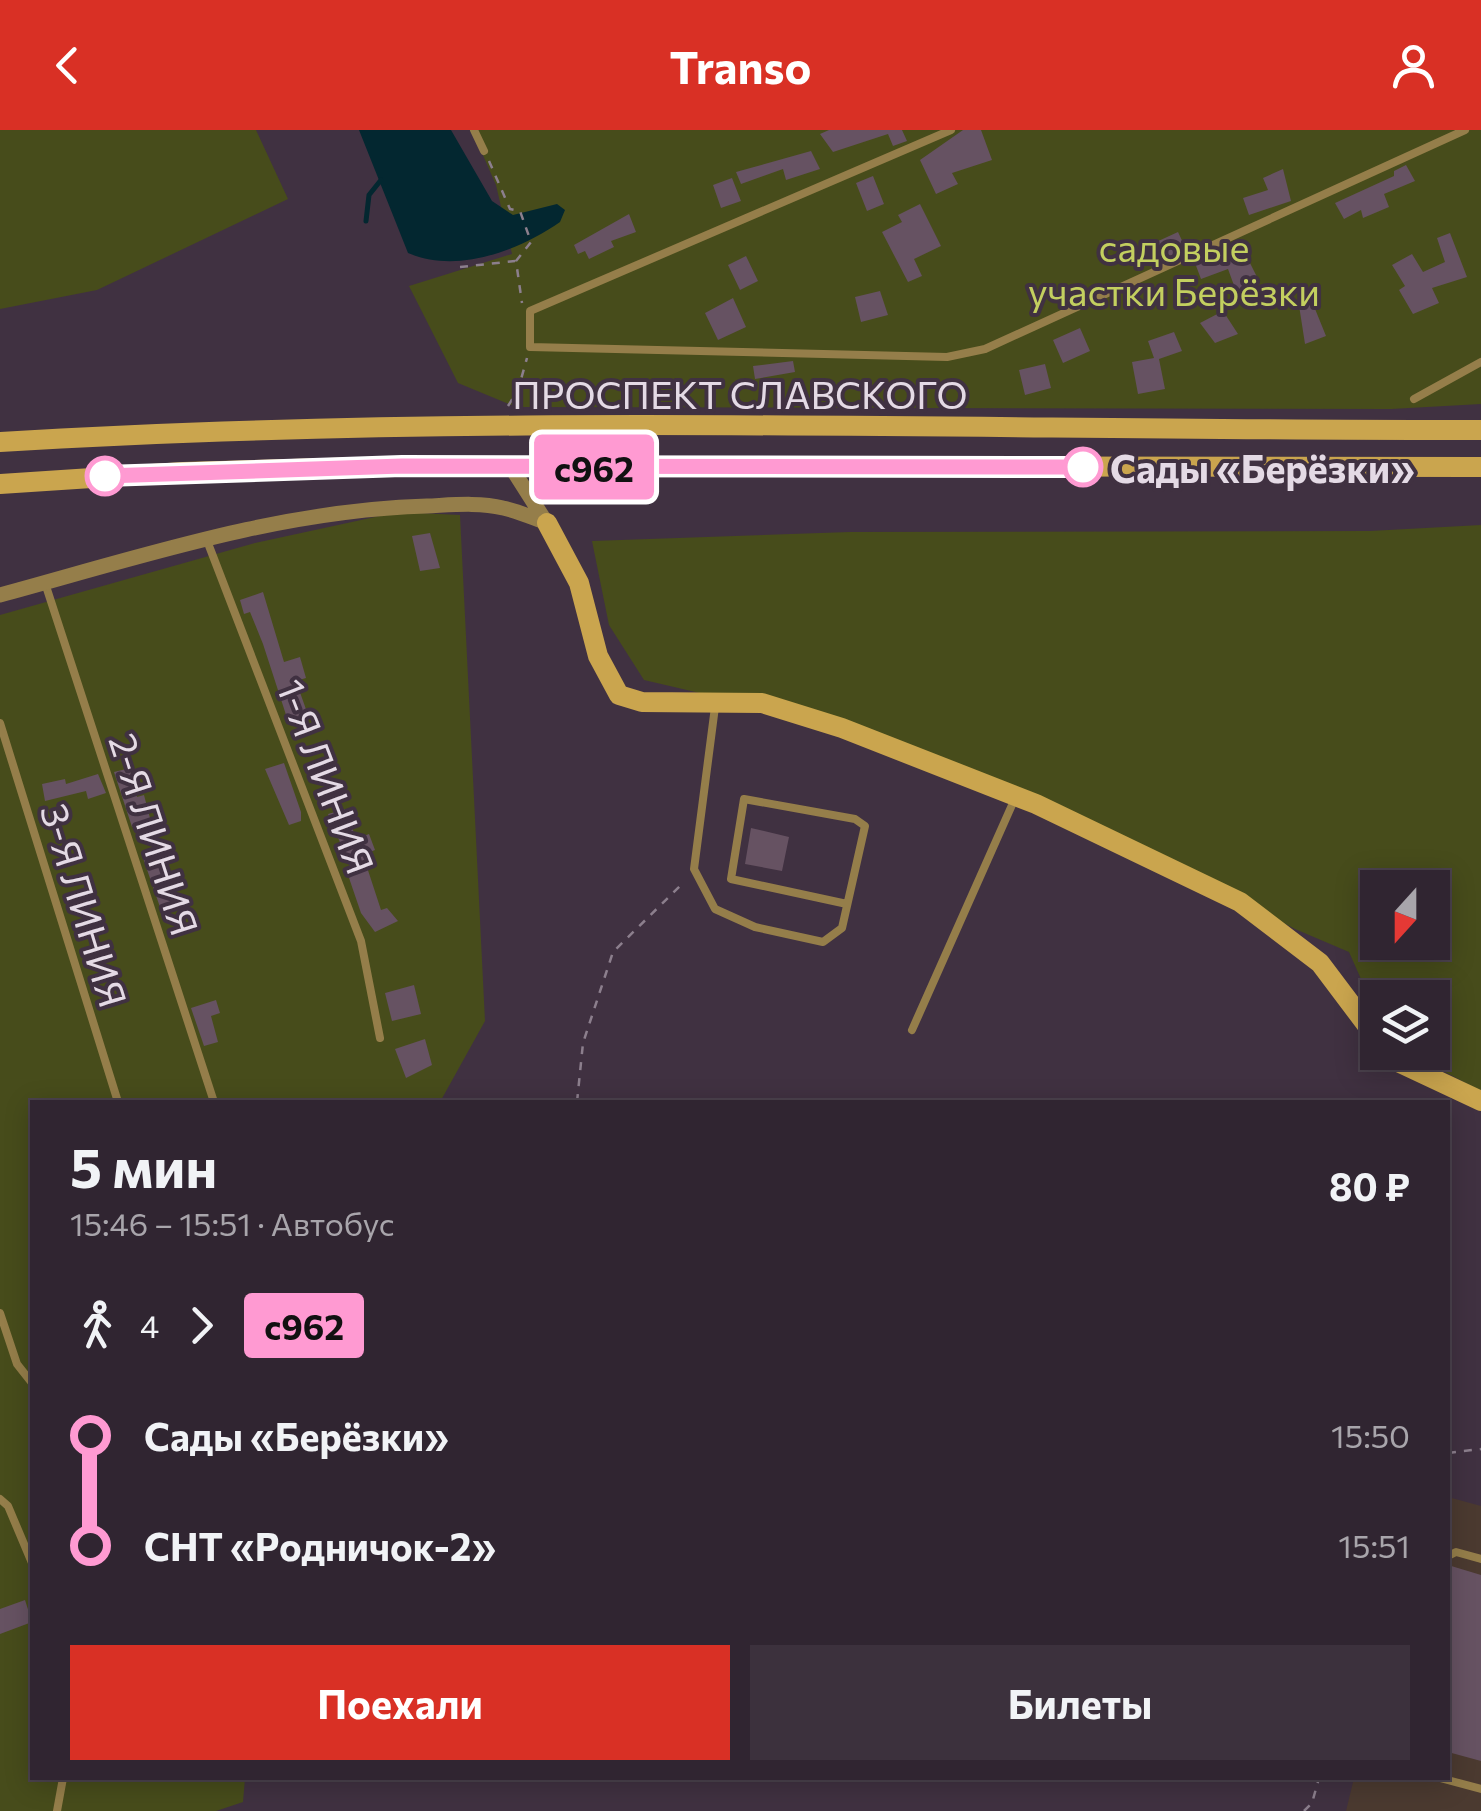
<!DOCTYPE html>
<html lang="ru">
<head>
<meta charset="utf-8">
<style>
	body { margin:0; font-family:Commissioner,sans-serif; background:#3c313d; color:#f1f3f6; height:100vh; display:flex; flex-direction:column; font-size:38px; white-space:nowrap }
	* { box-sizing:border-box; margin:0 }
	p { font-size:32px; color:#a8a5ab }
	.icon { flex:none; width:55px; height:55px; fill:none; stroke:currentColor; stroke-width:2; stroke-linecap:round; stroke-linejoin:round }
	.map { position:relative; flex:1; overflow:hidden }
	.details { position:absolute; left:30px; top:970px; width:1420px; height:680px; display:flex; flex-direction:column; background:#302531; border-radius:0px; box-shadow:0 5px 25px #0003,0 0 0 2px #4b424d }
	.details>* { flex:none }
	.badge { padding:0 20px; border-radius:8px; font-size:35px; line-height:65px }
	.needle { width:65px; rotate:201deg }
	.buttons { position:absolute; left:1360px; top:740px; display:grid; gap:20px }
	.buttons a { display:grid; place-items:center; width:90px; height:90px; border-radius:0px; background:#302531; box-shadow:0 5px 25px #0003,0 0 0 2px #4b424d; font-size:50px }
	.map>.badge { position:absolute; translate:-50% -50%; box-shadow:0 0 0 5px #fff }
	.legs { display:flex; align-items:center; gap:15px; height:110px; padding:0 40px; font-size:32px }
	.legs p { margin-inline-start:auto }
	.headline { display:flex; align-items:center; justify-content:space-between; height:170px; padding:0 40px }
	h1 { font-size:55px; font-weight:700; line-height:75px }
	.action { display:flex; gap:20px; margin-top:auto; padding:20px 40px }
	.action a { flex:1; height:115px; border-radius:0px; background:#d93025; color:#fff; font-size:40px; font-weight:700; line-height:115px; text-align:center }
	.action a+a { background:#3c313d; color:#f1f3f6 }
	ul { padding:0 40px; list-style:none }
	li { display:flex; align-items:center; gap:35px; height:110px; font-size:38px }
	li i { display:grid; place-items:center; width:15px; height:100%; margin:0 12px; background:currentColor }
	li i::after { content:''; width:25px; height:25px; margin:-12px; border:8px solid; border-radius:50%; background:#302531 }
	li p { margin-inline-start:auto }
	li:first-child i { background:linear-gradient(#0000 50%,currentColor 0) }
	li:last-child i { background:linear-gradient(currentColor 50%,#0000 0) }
	header { display:flex; justify-content:space-between; align-items:center; height:130px; padding:0 40px; background:#d93025; color:#fff; font-size:45px; font-weight:700 }
	.map>svg:first-child { display:block }
	.industrial { fill:#4b3a30 }
	.green { fill:#474c1b; fill-rule:evenodd }
	.water { fill:#032730 }
	.lines { fill:none; stroke-linecap:round; stroke-linejoin:round }
	.stream { stroke:#032730; stroke-width:5 }
	.building { fill:#665262 }
	.path { stroke:#8c7f8d; stroke-width:2.5; stroke-dasharray:8 8; stroke-linecap:butt }
	.lane { stroke:#957e4a; stroke-width:8 }
	.street { stroke:#957e4a; stroke-width:15 }
	.secondary { stroke:#caa54e; stroke-width:20 }
	.line-1-casing { stroke:#fff; stroke-width:22 }
	.line-1 { stroke:#ff9ad2; stroke-width:15 }
	.stop-1-dot { fill:#fff; stroke:#ff9ad2; stroke-width:5 }
	.labels { text-anchor:middle; dominant-baseline:central; stroke-width:8; stroke-linejoin:round; paint-order:stroke }
	.park-label { font-size:38px; fill:#c3cf5f; stroke:#403141 }
	.street-label { font-size:38px; fill:#e4dae5; stroke:#403141 }
	.stop-label { font-size:38px; font-weight:bold; fill:#e4dae5; stroke:#403141; text-anchor:start }
</style>
</head>
<body>
<header><svg class="icon" aria-label="back" viewBox="0 0 24 24"><path d="M15 5l-7 7 7 7"/></svg>Transo<svg class="icon" aria-label="person" viewBox="0 0 24 24"><circle cx="12" cy="8" r="4"/><path d="M4 21q1-7 8-7t8 7"/></svg></header>
<div class="map">
<svg width="1481" height="1681" viewBox="0 0 1481 1681">
	<rect width="100%" height="100%" fill="#403141"/>
	<!-- industrial -->
	<path class="industrial" d="M1448,1367L1481,1376V1681H1346L1354,1648H1448Z"/>
	<!-- green -->
	<path class="green" d="M0,0H256L288,69L97,160L0,179Z
		M472,0H1481V274L1391,279L516,277L458,253L409,156L512,124L496,55Z
		M398,382L460,385L485,891L440,972H32V1648H245L243,1672L216,1681H0V485L255,413Z
		M1481,395V961L1409,923L1432,922V868H1378L1377,885L1349,822L1295,799L1136,714L785,570L704,564L644,550L609,495L592,411L850,402L1370,401ZM1378,758H1432V812H1378Z"/>
	<!-- water -->
	<path class="water" d="M359,0H451L492,71L513,85L557,74L565,80L560,92C518,121 457,144 408,123Z"/>
	<g class="lines">
		<!-- stream -->
		<path class="stream" d="M366,91L369,65L381,50"/>
	</g>
	<!-- building -->
	<path class="building" d="M829,0H902L907,11L893,16L888,4L833,22L820,4Z
		M963,0H981L992,30L952,43L958,54L936,64L920,30Z
		M811,21L820,39L786,50L783,39L741,54L736,42Z
		M1406,35L1415,51L1384,64L1389,77L1363,88L1361,80L1344,89L1335,73L1394,46V41Z
		M1283,39L1291,71L1249,85L1243,68L1268,60L1263,48Z
		M873,46L884,74L867,81L856,53Z
		M732,48L741,71L721,78L713,55Z
		M920,74L941,116L914,129L922,146L908,152L882,102L902,92L898,85Z
		M629,84L636,102L611,111L614,117L589,129L585,121L578,124L574,115Z
		M1178,102L1186,119L1161,130L1154,113Z
		M1450,103L1467,147L1432,158L1439,173L1413,184L1399,160L1405,156L1392,135L1412,124L1423,142L1445,132L1437,108Z
		M1239,111L1259,151L1236,161L1228,139L1201,149L1195,133Z
		M746,126L758,151L740,160L728,135Z
		M880,161L888,185L861,192L855,167Z
		M1309,164L1326,206L1305,214L1298,169Z
		M733,168L746,197L718,210L705,183Z
		M1223,181L1238,204L1215,213L1200,193Z
		M1080,198L1090,221L1063,233L1053,210Z
		M1174,202L1182,221L1159,229L1165,259L1138,264L1132,232L1154,228L1148,211Z
		M793,231L795,242L755,249L753,236Z
		M1045,234L1051,258L1025,265L1019,240Z
		M430,403L440,438L420,441L412,406Z
		M263,462L284,532L300,527L306,548L296,551L308,585L288,591L263,514L250,482L244,484L240,470Z
		M284,633L301,682V691L289,695L265,639Z
		M130,638L137,667L144,665L151,692L132,697L114,642Z
		M98,644L106,663L88,669L86,661L45,671L42,654L65,649L66,654Z
		M346,679L356,709L369,704L375,720L363,725L381,780L387,778L398,791L375,802L361,783L348,745L353,743L328,684Z
		M751,698L789,707L782,741L745,734Z
		M159,724L178,774L161,780L143,728Z
		M414,855L421,884L392,891L385,863Z
		M216,870L220,883L211,886L218,912L204,916L191,878Z
		M425,909L432,935L406,948L395,919Z
		M1448,1435L1481,1445V1631L1448,1622Z
		M25,1470L32,1492L0,1504V1479Z"/>
	<g class="lines">
		<!-- path -->
		<path class="path" d="M489,31L510,79L520,81L531,112L516,131L522,173
			M460,137L515,131
			M508,276L518,260L527,228
			M577,972L583,913L613,822L684,752
			M1448,1323L1481,1319
			M1304,1681L1312,1673L1319,1648"/>
		<!-- lane -->
		<path class="lane" d="M474,0L484,21
			M951,0L530,181V217L947,227L985,219L1465,0
			M1414,269L1481,232
			M206,408L361,811L380,908
			M45,453L214,972
			M715,577L694,739L715,779L755,797L823,812L842,798L865,696L855,689L744,669L731,749L847,774
			M0,593L118,972
			M912,900L1016,666
			M0,1183L17,1234L32,1253
			M0,1369L8,1376L32,1433
			M1448,1426L1456,1422L1481,1429
			M1440,1648L1481,1659
			M57,1681L63,1648"/>
		<!-- street -->
		<path class="street" d="M511,337L546,392
			M0,465C140,427 280,380 427,376C451,375 479,372 503,378C518,381 533,388 547,393"/>
		<!-- secondary -->
		<path class="secondary" d="M0,312C493,282 988,301 1481,300
			M0,354L183,342L402,336L1481,337
			M547,393L579,453L598,526L619,565L642,572L762,573L842,598L1036,674L1240,772L1320,833L1378,910
			M1390,922L1400,933L1481,971"/>
	</g>
	<g class="lines">
		<!-- line-1 casing -->
		<g class="line-1-casing">
			<path id="line-1" d="M105,346L402,336L1083,337"/>
		</g>
		<!-- line-1 -->
		<use href="#line-1" class="line-1"/>
	</g>
	<!-- markers -->
	<g class="stop-1-dot">
		<circle cx="1083" cy="337" r="18"/>
		<circle cx="105" cy="346" r="18"/>
	</g>
	<g class="labels">
		<!-- park labels -->
		<g class="park-label">
			<text x="1174" y="116">садовые<tspan x="1174" dy="44">участки Берёзки</tspan></text>
		</g>
		<!-- street labels -->
		<g class="street-label">
			<text x="740" y="263">ПРОСПЕКТ СЛАВСКОГО</text>
			<text transform="translate(327 646) rotate(69)">1-Я ЛИНИЯ</text>
			<text transform="translate(155 704) rotate(72)">2-Я ЛИНИЯ</text>
			<text transform="translate(85 775) rotate(73)">3-Я ЛИНИЯ</text>
		</g>
		<!-- stop labels -->
		<g class="stop-label">
			<text x="1110" y="337">Сады «Берёзки»</text>
		</g>
	</g>
</svg>
<div class="buttons">
<a><svg class="needle" viewBox="-14 -14 28 28"><path d="M0-13l5 13h-10z" fill="#e53935"/><path d="M0 13l5-13h-10z" fill="#a8a5ab"/></svg></a>
<a><svg class="icon" aria-label="layers" viewBox="0 0 24 24"><path d="M12 4l9 5-9 5-9-5zM3 14l9 5 9-5"/></svg></a>
</div>
<b class="badge" style="left:594px;top:337px;background:#ff9ad2;color:#111">с962</b>
<section class="details">
<div class="headline"><div><h1>5 мин</h1><p>15:46 – 15:51 · Автобус</p></div><b>80 ₽</b></div>
<div class="legs"><svg class="icon" aria-label="walk" viewBox="0 0 24 24"><circle cx="13" cy="4" r="2"/><path d="M13 8l-2 6 4 7M11 14l-3 7M7 12l3-4h3l4 4"/></svg>4<svg class="icon" aria-label="forward" viewBox="0 0 24 24"><path d="M9 5l7 7-7 7"/></svg><b class="badge" style="background:#ff9ad2;color:#111">с962</b></div>
<ul>
<li><i style="color:#ff9ad2"></i><b>Сады «Берёзки»</b><p>15:50</p></li>
<li><i style="color:#ff9ad2"></i><b>СНТ «Родничок-2»</b><p>15:51</p></li>
</ul>
<div class="action"><a>Поехали</a><a>Билеты</a></div>
</section>
</div>
</body>
</html>
